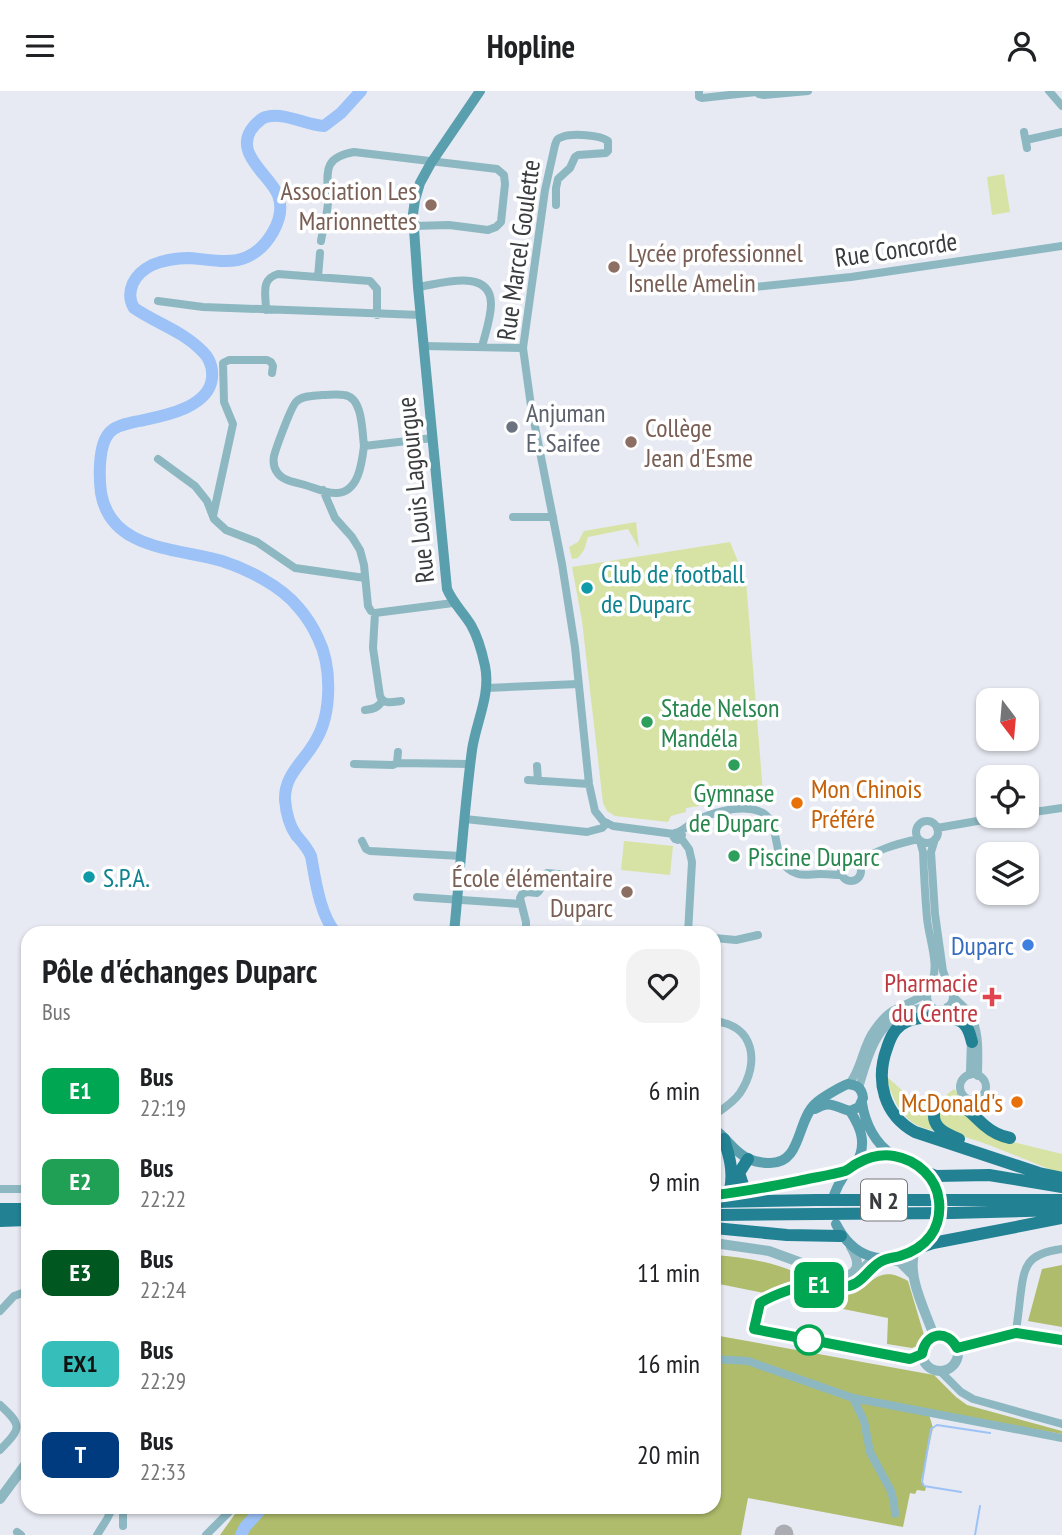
<!DOCTYPE html>
<html lang="fr">
<head>
<meta charset="utf-8">
<style>
	body { margin:0; font-family:"PT Sans Narrow",sans-serif; background:#f2f2f2; color:#202124; height:100vh; display:flex; flex-direction:column; font-size:26px; white-space:nowrap }
	* { box-sizing:border-box; margin:0 }
	p { font-size:23px; color:#757577 }
	.icon { flex:none; width:38px; height:38px; fill:none; stroke:currentColor; stroke-width:2; stroke-linecap:round; stroke-linejoin:round }
	.map { position:relative; flex:1; overflow:hidden }
	.details { position:absolute; left:21px; top:835px; width:700px; height:588px; display:flex; flex-direction:column; background:#fff; border-radius:21px; box-shadow:0 2px 5px #0004 }
	.details>* { flex:none }
	.badge { padding:0 14px; border-radius:10px; font-size:24px; line-height:46px }
	.needle { width:46px; rotate:164deg }
	.controls { position:absolute; left:976px; top:597px; display:grid; gap:14px }
	.controls a { display:grid; place-items:center; width:63px; height:63px; border-radius:14px; background:#fff; box-shadow:0 2px 5px #0004; font-size:35px }
	.map>.badge { position:absolute; translate:-50% -50%; box-shadow:0 0 0 4px #fff }
	.round { display:grid; place-items:center; flex:none; width:74px; height:74px; border-radius:21px; background:#f2f2f2 }
	.overview { display:flex; align-items:center; justify-content:space-between; height:119px; padding:0 21px }
	h1 { font-size:33px; font-weight:700; line-height:52px }
	ul { padding:0; list-style:none }
	li { display:flex; align-items:center; gap:21px; height:91px; padding:0 21px }
	li div { flex:1 }
	li b { display:block; font-size:26px }
	li em { font-style:normal }
	li .badge { min-width:77px; font-weight:700; text-align:center }
	header { display:flex; justify-content:space-between; align-items:center; height:91px; padding:0 21px; background:#fff; font-size:32px; font-weight:700 }
	.map>svg:first-child { display:block }
	.green { fill:#d7e3a4 }
	.forest { fill:#afbc6b }
	.lines { fill:none; stroke-linecap:round; stroke-linejoin:round }
	.stream { stroke:#9cc2f7; stroke-width:2 }
	.river { stroke:#9cc2f7; stroke-width:12 }
	.taxiway { stroke:#aaacb2; stroke-width:19 }
	.minor { stroke:#8db8c2; stroke-width:8 }
	.tertiary { stroke:#8db8c2; stroke-width:10 }
	.secondary { stroke:#5a9fae; stroke-width:10 }
	.trunk { stroke:#228294; stroke-width:12 }
	.trunk-bridge { stroke:#228294; stroke-width:12 }
	.line-casing { stroke:#fff; stroke-width:16 }
	.line { stroke:#00a651; stroke-width:10 }
	.education-dot { fill:#8d6e63; stroke:#fff; stroke-width:2.5 }
	.worship-dot { fill:#6b7280; stroke:#fff; stroke-width:2.5 }
	.culture-dot { fill:#0f9aa8; stroke:#fff; stroke-width:2.5 }
	.leisure-dot { fill:#2e9e5b; stroke:#fff; stroke-width:2.5 }
	.food-dot { fill:#e8710a; stroke:#fff; stroke-width:2.5 }
	.shop-dot { fill:#3f7fe0; stroke:#fff; stroke-width:2.5 }
	.health-dot { fill:#e0444e; stroke:#fff; stroke-width:2.5 }
	.stop-dot { fill:#fff; stroke:#00a651; stroke-width:3.5 }
	.labels { text-anchor:middle; dominant-baseline:central; stroke-width:7; stroke-linejoin:round; paint-order:stroke }
	.shield { fill:#fff; stroke:#747678; stroke-width:2 }
	.shield-label { font-size:24px; font-weight:bold; fill:#393b3e }
	.education-label { font-size:26px; fill:#785e54; stroke:#fff; text-anchor:end }
	.street-label { font-size:26px; fill:#393b3e; stroke:#fff }
	.worship-label { font-size:26px; fill:#5b616d; stroke:#fff; text-anchor:start }
	.culture-label { font-size:26px; fill:#0d838f; stroke:#fff; text-anchor:start }
	.leisure-label { font-size:26px; fill:#27864d; stroke:#fff; text-anchor:start }
	.food-label { font-size:26px; fill:#c56008; stroke:#fff; text-anchor:start }
	.shop-label { font-size:26px; fill:#366cbe; stroke:#fff; text-anchor:end }
	.health-label { font-size:26px; fill:#be3a42; stroke:#fff; text-anchor:end }
</style>
</head>
<body>
<header><svg class="icon" aria-label="menu" viewBox="0 0 24 24"><path d="M4 6h16M4 12h16M4 18h16"/></svg>Hopline<svg class="icon" aria-label="person" viewBox="0 0 24 24"><circle cx="12" cy="8" r="4"/><path d="M4 21q1-7 8-7t8 7"/></svg></header>
<div class="map">
<svg width="1062" height="1444" viewBox="0 0 1062 1444">
	<rect width="100%" height="100%" fill="#e7eaf2"/>
	<!-- green -->
	<path class="green" d="M1004,83L1010,121L992,124L987,86Z
		M636,431L639,457L628,438L588,446L584,459L578,467L572,468L569,456L578,451L584,440Z
		M730,451L746,490L763,702L759,706L686,717V721L671,725L668,731L615,725L607,720L603,712L582,530L572,476Z
		M624,750L673,755L670,784L621,779Z
		M886,985C896,993 916,1015 929,1013C938,1012 947,1003 954,998L963,1009L972,1013L997,1047L1062,1063V1083C1030,1071 998,1056 965,1046C951,1042 930,1041 917,1034C899,1025 891,1003 886,985Z"/>
	<!-- forest -->
	<path class="forest" d="M714,1164C741,1166 769,1170 795,1181C809,1187 824,1199 839,1203C870,1210 869,1167 908,1190L924,1244L920,1254L912,1257L887,1253L888,1227L714,1192Z
		M1062,1174V1236L1028,1230L1042,1178Z
		M714,1244L934,1284L956,1306L967,1314L1062,1340V1343L928,1320L933,1337L921,1391L926,1396L925,1400L917,1399L915,1403L910,1402L903,1436L748,1407L741,1444H220L240,1416H714Z"/>
	<g class="lines">
		<!-- stream -->
		<path class="stream" d="M961,1401L924,1395L922,1391L931,1338L937,1334L990,1342
			M975,1444L980,1415"/>
		<!-- river -->
		<path class="river" d="M336,842C320,825 315,787 311,765C307,756 302,751 296,744C289,734 286,720 285,709C284,683 305,670 316,649C332,622 332,575 318,547C313,536 306,525 298,516C281,495 247,478 222,470C178,457 111,460 101,402C99,386 98,353 110,341C117,334 130,332 139,330C163,325 209,317 212,287C213,276 209,266 201,259C182,240 156,232 134,217C129,209 129,201 133,192C137,184 144,178 152,174C164,169 176,167 189,167C207,168 229,174 247,166C267,157 287,127 278,104C270,84 231,61 254,35C257,32 261,27 266,26C286,21 305,34 324,35L341,22L361,0
			M241,1444L245,1436L263,1416"/>
		<!-- taxiway -->
		<path class="taxiway" d="M784,1444V1443"/>
		<!-- minor -->
		<path class="minor" d="M699,0V6L702,7L756,1
			M755,0L759,3L764,4L808,0
			M1049,0L1062,15
			M1024,41L1027,57
			M1026,49L1062,41
			M556,114V97L558,88L570,77L575,66L578,64L606,62L608,60V50C600,44 573,42 562,46C556,48 557,49 555,54L545,99L523,257L531,315L562,473L575,556L589,693L595,720L603,730L613,735L674,743
			M321,150C323,138 327,125 328,112C329,85 319,67 354,61L497,78L504,84L505,93L501,131L496,136L488,139L449,134L413,135
			M318,186L320,162
			M418,196C440,193 491,176 491,213C491,227 485,243 482,256
			M735,198L851,186L1062,155
			M158,210L203,216L421,224
			M266,219C266,204 260,188 278,183L370,190L377,198V224
			M424,255L523,257
			M364,355C362,371 359,401 337,402C327,403 315,397 305,394C296,391 282,390 277,381C274,377 273,371 274,365C276,357 291,316 296,311C302,304 314,305 322,304C329,304 337,303 344,304C363,306 362,340 364,355L433,347
			M158,368L195,395L207,410L214,428L226,439L257,451L295,477L365,487
			M323,399L335,427L352,446L360,459L364,474L368,515L371,520L375,522L453,512
			M213,425L233,333L224,311L223,272L229,269H267L271,271L273,275L272,282
			M513,426H553
			M375,522L373,557L380,605C383,614 393,611 401,610
			M486,597L578,593
			M365,619C373,618 378,617 382,610
			M397,672L398,661
			M354,673L393,674L397,672L471,673
			M537,675L538,690
			M528,689L589,693
			M1027,722L1062,717
			M465,728L587,741L602,737L607,732
			M916 741a11 11 0 1 1 22 0a11 11 0 1 1-22 0Z
			M937,737L1012,724
			M681,741L682,744L681,747L678,749L675,748L673,745L675,742C684,740 688,733 697,729C711,722 734,716 750,718C790,722 763,772 798,783C805,785 812,783 820,783C827,783 834,784 841,784
			M681,747L689,758L692,771L688,842
			M935,748L931,761L935,823L943,880L949,896
			M362,750L366,758L370,760L461,765
			M920,750L923,761C924,783 925,805 927,827C929,850 941,874 930,897
			M841 780a10 10 0 1 1 20 0a10 10 0 1 1-20 0Z
			M856,773C875,759 896,753 918,748
			M417,806L521,813
			M526,842V831L520,807L522,803L527,801L537,802C542,798 541,793 540,787L547,782L580,785
			M714,847L736,849L758,844
			M927 906a13 13 0 1 1 26 0a13 13 0 1 1-26 0Z
			M953,905C957,911 965,915 969,922C981,939 978,965 978,985
			M947,916L961,922L969,933
			M714,930C755,934 760,972 740,1002C733,1012 723,1018 714,1024
			M960 996a13 13 0 1 1 26 0a13 13 0 1 1-26 0Z
			M969,984L970,980L971,946
			M848,993C860,983 862,954 874,939C880,930 888,921 898,917C909,911 918,909 927,901
			M859,997C871,956 881,918 931,916
			M0,1098H28
			M0,1220L14,1205L28,1200
			M1016,1242C1017,1231 1019,1219 1020,1208C1024,1174 1026,1163 1062,1158
			M714,1268L748,1270L853,1307L1062,1347
			M939,1279L961,1301L973,1308L1062,1333
			M853,1307L864,1330L870,1361L891,1400L894,1412L895,1423
			M0,1314C23,1335 21,1337 0,1359
			M123,1416V1435
			M17,1441L21,1444
			M97,1444L107,1428L113,1416
			M206,1444L234,1416"/>
		<!-- tertiary -->
		<path class="tertiary" d="M714,1152L769,1160L840,1186C861,1184 860,1171 851,1156
			M915,1158C906,1185 925,1219 934,1245
			M887,1168L900,1171L913,1184
			M856,1186C864,1180 865,1172 876,1167
			M922 1262a18 18 0 1 1 36 0a18 18 0 1 1-36 0Z
			M957,1257L975,1251L1016,1242L1062,1249
			M0,1408L28,1370"/>
		<!-- secondary -->
		<path class="secondary" d="M454,842C460,781 464,720 472,659C476,631 491,604 485,575C482,561 478,546 471,534C463,521 453,512 447,498L418,196L413,123L415,109L420,92L431,72L480,0
			M862,1012C865,1032 875,1053 893,1064C897,1067 903,1068 908,1070C924,1077 931,1088 938,1102
			M815,1018C831,1008 836,1017 850,1020C862,1038 867,1054 856,1073
			M714,1038C726,1046 733,1060 747,1067C753,1070 760,1072 768,1072C802,1074 796,1031 815,1013C821,1007 840,996 848,993C857,994 862,997 863,1007L859,1016L850,1020
			M834,1104C846,1073 861,1065 894,1065
			M836,1133C852,1165 881,1177 914,1158C919,1155 928,1151 931,1146C934,1141 936,1135 939,1131"/>
		<!-- trunk -->
		<path class="trunk" d="M972,951C970,944 969,937 963,932C951,922 913,925 901,934C893,940 890,948 887,957C875,990 884,1024 915,1041L1039,1082L1062,1087
			M724,1048C729,1064 734,1081 730,1098L724,1103
			M959,1048C943,1042 930,1035 935,1017C958,1003 968,1020 984,1034C992,1041 1000,1045 1010,1047
			M926,1081L936,1085L989,1084L1062,1096
			M745,1100L739,1082L748,1068
			M714,1104L759,1098L848,1079
			M951,1109H1062
			M715,1111L816,1109
			M0,1118H28
			M951,1122L1062,1119
			M714,1124L818,1123
			M0,1130L28,1129
			M714,1137L787,1144L841,1145
			M915,1158L933,1152L1062,1127"/>
		<!-- trunk-bridge -->
		<path class="trunk-bridge" d="M816,1109H951
			M818,1123L951,1122"/>
	</g>
	<g class="lines">
		<!-- line casing -->
		<g class="line-casing">
			<path id="line" d="M714,1104C744,1101 773,1095 803,1089C817,1086 831,1084 845,1080C850,1078 853,1074 858,1072C869,1066 882,1063 894,1065C917,1069 937,1087 939,1110C942,1138 926,1157 900,1165C893,1167 886,1167 880,1171C870,1177 865,1187 856,1192C844,1200 828,1192 815,1193C800,1194 773,1204 760,1212L754,1238L910,1268L922,1263C926,1241 947,1238 957,1257L1016,1242L1062,1249"/>
		</g>
		<!-- line -->
		<use href="#line" class="line"/>
	</g>
	<!-- markers -->
	<g class="education-dot">
		<circle cx="431" cy="114" r="7"/>
		<circle cx="614" cy="176" r="7"/>
		<circle cx="631" cy="351" r="7"/>
		<circle cx="627" cy="801" r="7"/>
	</g>
	<circle class="worship-dot" cx="512" cy="336" r="7"/>
	<g class="culture-dot">
		<circle cx="587" cy="497" r="7"/>
		<circle cx="89" cy="786" r="7"/>
	</g>
	<g class="leisure-dot">
		<circle cx="647" cy="631" r="7"/>
		<circle cx="734" cy="674" r="7"/>
		<circle cx="734" cy="765" r="7"/>
	</g>
	<g class="food-dot">
		<circle cx="797" cy="712" r="7"/>
		<circle cx="1017" cy="1011" r="7"/>
	</g>
	<circle class="shop-dot" cx="1028" cy="854" r="7"/>
	<path class="health-dot" d="M988.5 895.5h7v7h7v7h-7v7h-7v-7h-7v-7h7z"/>
	<circle class="stop-dot" cx="809" cy="1249" r="14"/>
	<g class="labels">
		<!-- shield labels -->
		<rect class="shield" x="861" y="1088.5" width="46" height="41" rx="5"/>
		<g class="shield-label">
			<text x="884" y="1109">N 2</text>
		</g>
		<!-- education labels -->
		<g class="education-label">
			<text x="417" y="99">Association Les<tspan x="417" dy="30">Marionnettes</tspan></text>
			<text x="628" y="161" text-anchor="start">Lycée professionnel<tspan x="628" dy="30">Isnelle Amelin</tspan></text>
			<text x="645" y="336" text-anchor="start">Collège<tspan x="645" dy="30">Jean d'Esme</tspan></text>
			<text x="613" y="786">École élémentaire<tspan x="613" dy="30">Duparc</tspan></text>
		</g>
		<!-- street labels -->
		<g class="street-label">
			<text transform="translate(896 158) rotate(-8)">Rue Concorde</text>
			<text transform="translate(518 159) rotate(-82)">Rue Marcel Goulette</text>
			<text transform="translate(415 399) rotate(-96)">Rue Louis Lagourgue</text>
		</g>
		<!-- worship labels -->
		<g class="worship-label">
			<text x="526" y="321">Anjuman<tspan x="526" dy="30">E. Saifee</tspan></text>
		</g>
		<!-- culture labels -->
		<g class="culture-label">
			<text x="601" y="482">Club de football<tspan x="601" dy="30">de Duparc</tspan></text>
			<text x="103" y="786">S.P.A.</text>
		</g>
		<!-- leisure labels -->
		<g class="leisure-label">
			<text x="661" y="616">Stade Nelson<tspan x="661" dy="30">Mandéla</tspan></text>
			<text x="734" y="701" text-anchor="middle">Gymnase<tspan x="734" dy="30">de Duparc</tspan></text>
			<text x="748" y="765">Piscine Duparc</text>
		</g>
		<!-- food labels -->
		<g class="food-label">
			<text x="811" y="697">Mon Chinois<tspan x="811" dy="30">Préféré</tspan></text>
			<text x="1003" y="1011" text-anchor="end">McDonald's</text>
		</g>
		<!-- shop labels -->
		<g class="shop-label">
			<text x="1014" y="854">Duparc</text>
		</g>
		<!-- health labels -->
		<g class="health-label">
			<text x="978" y="891">Pharmacie<tspan x="978" dy="30">du Centre</tspan></text>
		</g>
	</g>
</svg>
<div class="controls">
<a><svg class="needle" viewBox="-14 -14 28 28"><path d="M0-13l5 13h-10z" fill="#e53935"/><path d="M0 13l5-13h-10z" fill="#757577"/></svg></a>
<a><svg class="icon" aria-label="locate" viewBox="0 0 24 24"><circle cx="12" cy="12" r="6"/><path d="M12 2v4M12 18v4M2 12h4M18 12h4"/></svg></a>
<a><svg class="icon" aria-label="layers" viewBox="0 0 24 24"><path d="M12 4l9 5-9 5-9-5zM3 14l9 5 9-5"/></svg></a>
</div>
<b class="badge" style="left:819px;top:1194px;background:#00a651;color:#fff">E1</b>
<section class="details">
<div class="overview"><div><h1>Pôle d'échanges Duparc</h1><p>Bus</p></div><a class="round"><svg class="icon" aria-label="heart" viewBox="0 0 24 24"><path d="M12 20l-8-8c-3-5 5-10 8-4 3-6 11-1 8 4z"/></svg></a></div>
<ul>
<li><span class="badge" style="background:#00a651;color:#fff">E1</span><div><b>Bus</b><p>22:19</p></div><em>6 min</em></li>
<li><span class="badge" style="background:#1fa055;color:#fff">E2</span><div><b>Bus</b><p>22:22</p></div><em>9 min</em></li>
<li><span class="badge" style="background:#005820;color:#fff">E3</span><div><b>Bus</b><p>22:24</p></div><em>11 min</em></li>
<li><span class="badge" style="background:#36bfba;color:#111">EX1</span><div><b>Bus</b><p>22:29</p></div><em>16 min</em></li>
<li><span class="badge" style="background:#003b80;color:#fff">T</span><div><b>Bus</b><p>22:33</p></div><em>20 min</em></li>
</ul>
</section>
</div>
</body>
</html>
